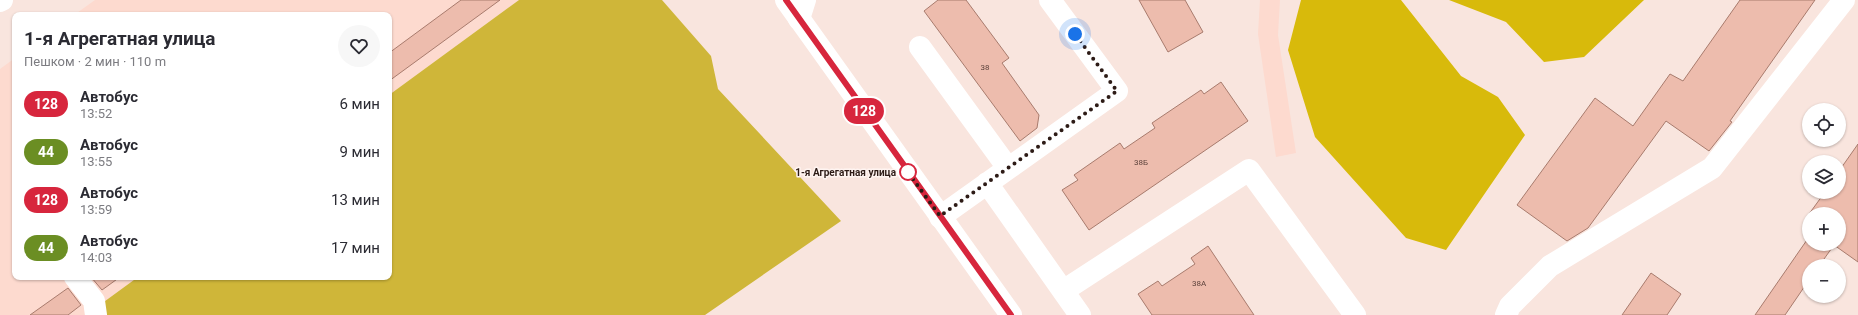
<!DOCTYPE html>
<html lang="ru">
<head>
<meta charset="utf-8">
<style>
	body { margin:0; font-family:Roboto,sans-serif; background:#f7f7f7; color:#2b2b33; height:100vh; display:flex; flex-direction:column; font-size:15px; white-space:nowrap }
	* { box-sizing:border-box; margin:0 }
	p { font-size:13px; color:#7c7c81 }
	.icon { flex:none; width:22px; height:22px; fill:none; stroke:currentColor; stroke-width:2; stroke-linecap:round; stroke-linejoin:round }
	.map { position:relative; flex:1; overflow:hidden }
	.panel { position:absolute; left:12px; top:12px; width:380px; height:268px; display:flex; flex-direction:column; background:#fff; border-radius:8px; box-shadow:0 1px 3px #0004 }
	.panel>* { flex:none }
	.badge { padding:0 8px; border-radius:13px; font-size:14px; line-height:26px }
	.controls { position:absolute; left:1802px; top:103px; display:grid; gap:8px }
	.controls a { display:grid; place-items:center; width:44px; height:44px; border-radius:50%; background:#fff; box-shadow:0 1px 3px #0004; font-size:20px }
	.you { position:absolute; width:20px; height:20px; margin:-10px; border:3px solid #fff; border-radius:50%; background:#1a73e8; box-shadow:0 0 0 6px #1a73e833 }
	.map>.badge { position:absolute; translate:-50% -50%; box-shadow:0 0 0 2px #fff }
	.round { display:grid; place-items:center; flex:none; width:42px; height:42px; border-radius:21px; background:#f7f7f7 }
	.overview { display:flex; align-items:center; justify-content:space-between; height:68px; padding:0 12px }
	h1 { font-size:19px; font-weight:700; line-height:30px }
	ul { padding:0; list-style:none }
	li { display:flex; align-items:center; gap:12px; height:48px; padding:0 12px }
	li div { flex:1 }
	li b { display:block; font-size:15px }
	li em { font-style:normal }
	li .badge { min-width:44px; font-weight:700; text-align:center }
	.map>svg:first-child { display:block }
	.built { fill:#fddacf }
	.green { fill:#cfb639 }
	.forest { fill:#d8ba0b }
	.building { fill:#edbcad; stroke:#a87b6d }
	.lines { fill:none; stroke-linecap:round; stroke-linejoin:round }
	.minor { stroke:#fff; stroke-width:22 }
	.major { stroke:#fff; stroke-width:22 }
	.line-casing { stroke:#fff; stroke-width:9 }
	.line { stroke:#d7263d; stroke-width:6 }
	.walk { stroke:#2d1b16; stroke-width:4; stroke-dasharray:0 7.2 }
	.stop-dot { fill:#fff; stroke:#d7263d; stroke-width:2 }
	.labels { text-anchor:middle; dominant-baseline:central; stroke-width:3; stroke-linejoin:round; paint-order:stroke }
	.number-label { font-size:8px; fill:#5d433c }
	.stop-label { font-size:10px; font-weight:bold; fill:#2d1b16; stroke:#fff4f1; text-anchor:end }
</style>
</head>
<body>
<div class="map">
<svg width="1858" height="315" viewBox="0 0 1858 315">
	<rect width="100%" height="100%" fill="#f9e5de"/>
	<!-- built -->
	<path class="built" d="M95,0H519L389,95V15H74Z
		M1260,0H1280L1278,35L1296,153L1276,157L1258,34Z
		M15,58V277H138L86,315H0V69Z"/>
	<!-- green -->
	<path class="green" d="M519,0H662L711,56L718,89L841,221L705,315H86L138,277H389V95Z"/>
	<!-- forest -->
	<path class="forest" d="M1301,0H1401L1461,76L1498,97L1525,135L1446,250L1406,238L1315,137L1288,50Z
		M1449,0H1644L1584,57L1544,62L1506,22Z"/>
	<!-- building -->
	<path class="building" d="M461,0H500L389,81V53Z
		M938,0H966L1009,58L1002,63L1039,115L1037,128L1020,141L924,11Z
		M1139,0H1185L1203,32L1168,52Z
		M1740,0H1815L1730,121L1732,122L1709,151L1666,121L1588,228L1567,241L1517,205L1595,98L1633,126L1670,74L1683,81Z
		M1221,82L1248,121L1089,230L1062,190L1078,180L1074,175L1120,143L1124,149L1155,128L1152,123L1201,90L1204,94Z
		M1858,144V262L1834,245L1819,266H1809V280L1785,315H1755L1809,237V244H1839V214H1809L1825,192H1839V171Z
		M1208,246L1254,315H1152L1138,294L1158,281L1162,286L1195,264L1191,258Z
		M1651,273L1681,294L1667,315H1622Z
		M91,277H120L102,290Z
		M68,288L81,305L68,315H30Z"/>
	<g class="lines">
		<!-- minor -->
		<path class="minor" d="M0,1L2,0
			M799,19L805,0
			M920,47L1008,168
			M987,183L1080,315
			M940,217L1117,91L1050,0
			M75,277L94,301L96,315
			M1063,291L1249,170L1355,315
			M1506,315L1510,306L1550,266L1712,168L1844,0"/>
		<!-- major -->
		<path class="major" d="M786,0L1011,315"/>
	</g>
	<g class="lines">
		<!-- line casing -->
		<g class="line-casing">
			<path id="line" d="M786,0L1011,315"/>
		</g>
		<!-- line -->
		<use href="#line" class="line"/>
		<!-- walk -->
		<path class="walk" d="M908,172L904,167L940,216L1117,91L1075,34"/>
	</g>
	<!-- markers -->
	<circle class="stop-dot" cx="908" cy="172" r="8"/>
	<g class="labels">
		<!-- number labels -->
		<g class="number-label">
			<text x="985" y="67">38</text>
			<text x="1141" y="162">38Б</text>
			<text x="1199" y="283">38А</text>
		</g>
		<!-- stop labels -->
		<g class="stop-label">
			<text x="896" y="172">1-я Агрегатная улица</text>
		</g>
	</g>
</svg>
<div class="controls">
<a><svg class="icon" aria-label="locate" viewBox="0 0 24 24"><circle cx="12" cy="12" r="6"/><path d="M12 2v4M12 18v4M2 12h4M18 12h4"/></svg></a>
<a><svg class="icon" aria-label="layers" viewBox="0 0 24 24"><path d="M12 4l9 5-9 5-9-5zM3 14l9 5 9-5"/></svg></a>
<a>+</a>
<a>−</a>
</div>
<div class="you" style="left:1075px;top:34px"></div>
<b class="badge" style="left:864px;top:111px;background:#d7263d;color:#fff">128</b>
<section class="panel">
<div class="overview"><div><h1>1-я Агрегатная улица</h1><p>Пешком · 2 мин · 110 m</p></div><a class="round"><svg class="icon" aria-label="heart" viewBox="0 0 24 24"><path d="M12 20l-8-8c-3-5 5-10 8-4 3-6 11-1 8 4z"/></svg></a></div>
<ul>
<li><span class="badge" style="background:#d7263d;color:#fff">128</span><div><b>Автобус</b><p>13:52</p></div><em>6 мин</em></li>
<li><span class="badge" style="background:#6b8e23;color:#fff">44</span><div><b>Автобус</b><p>13:55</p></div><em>9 мин</em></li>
<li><span class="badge" style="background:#d7263d;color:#fff">128</span><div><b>Автобус</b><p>13:59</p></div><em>13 мин</em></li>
<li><span class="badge" style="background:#6b8e23;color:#fff">44</span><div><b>Автобус</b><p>14:03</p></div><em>17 мин</em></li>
</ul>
</section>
</div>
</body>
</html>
